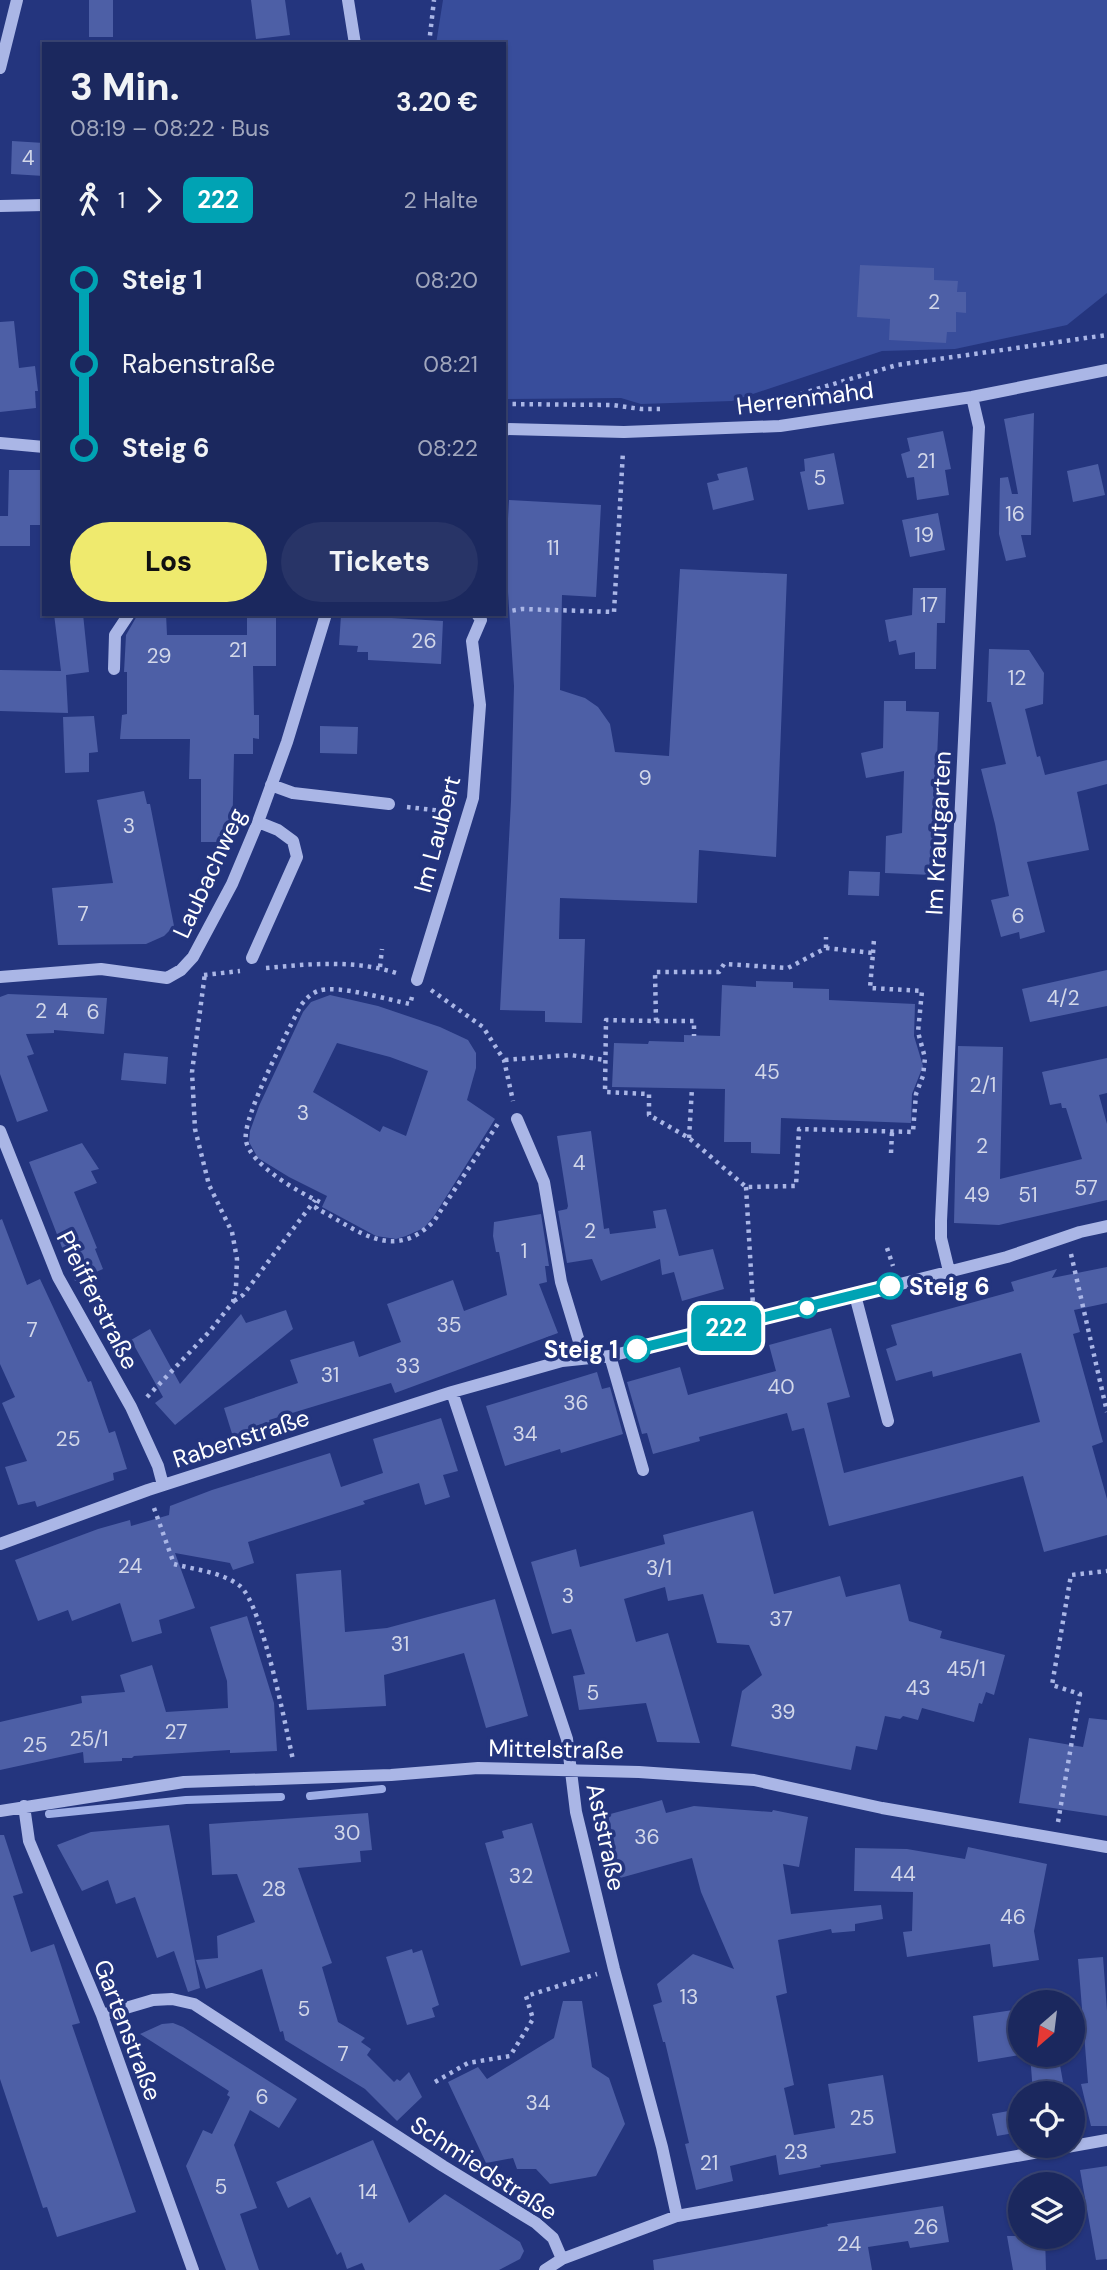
<!DOCTYPE html>
<html lang="de">
<head>
<meta charset="utf-8">
<style>
	body { margin:0; font-family:"DM Sans",sans-serif; background:#283467; color:#f1f3f6; height:100vh; display:flex; flex-direction:column; font-size:26px; white-space:nowrap }
	* { box-sizing:border-box; margin:0 }
	p { font-size:23px; color:#a0a6bc }
	.icon { flex:none; width:38px; height:38px; fill:none; stroke:currentColor; stroke-width:2; stroke-linecap:round; stroke-linejoin:round }
	.map { position:relative; flex:1; overflow:hidden }
	.drawer { position:absolute; left:42px; top:42px; width:464px; height:574px; display:flex; flex-direction:column; background:#1b285e; border-radius:0px; box-shadow:0 2px 5px #0004,0 0 0 2px #394473 }
	.drawer>* { flex:none }
	.badge { padding:0 14px; border-radius:10px; font-size:24px; line-height:46px }
	.needle { width:46px; rotate:208deg }
	.tools { position:absolute; left:1008px; top:1990px; display:grid; gap:14px }
	.tools a { display:grid; place-items:center; width:77px; height:77px; border-radius:50%; background:#1b285e; box-shadow:0 2px 5px #0004,0 0 0 2px #394473; font-size:35px }
	.map>.badge { position:absolute; translate:-50% -50%; box-shadow:0 0 0 4px #fff }
	.legs { display:flex; align-items:center; gap:10px; height:77px; padding:0 28px; font-size:23px }
	.legs p { margin-inline-start:auto }
	.head { display:flex; align-items:center; justify-content:space-between; height:119px; padding:0 28px }
	h1 { font-size:38px; font-weight:800; line-height:52px }
	.button { display:flex; gap:14px; margin-top:auto; padding:14px 28px }
	.button a { flex:1; height:80px; border-radius:42px; background:#efea6e; color:#111; font-size:28px; font-weight:800; line-height:80px; text-align:center }
	.button a+a { background:#283467; color:#f1f3f6 }
	ul { padding:0 28px; list-style:none }
	li { display:flex; align-items:center; gap:24px; height:84px; font-size:26px }
	li i { display:grid; place-items:center; width:10px; height:100%; margin:0 9px; background:currentColor }
	li i::after { content:''; width:18px; height:18px; margin:-9px; border:5px solid; border-radius:50%; background:#1b285e }
	li p { margin-inline-start:auto }
	li:first-child i { background:linear-gradient(#0000 50%,currentColor 0) }
	li:last-child i { background:linear-gradient(currentColor 50%,#0000 0) }
	.map>svg:first-child { display:block }
	.green { fill:#384d9b }
	.lines { fill:none; stroke-linecap:round; stroke-linejoin:round }
	.stream { stroke:#9eaee6; stroke-width:8 }
	.building { fill:#4d5fa6; fill-rule:evenodd }
	.path { stroke:#aab6e6; stroke-width:4.5; stroke-dasharray:3.5 5; stroke-linecap:butt }
	.minor { stroke:#aab6e6; stroke-width:12 }
	.line-1-casing { stroke:#fff; stroke-width:16 }
	.line-1 { stroke:#00a3b4; stroke-width:10 }
	.stop-1-dot { fill:#fff; stroke:#00a3b4; stroke-width:3.5 }
	.labels { text-anchor:middle; dominant-baseline:central; stroke-width:7; stroke-linejoin:round; paint-order:stroke }
	.number-label { font-size:21px; fill:#d2d7e9 }
	.street-label { font-size:24px; fill:#fff; stroke:#24357e }
	.stop-label { font-size:24px; font-weight:bold; fill:#fff; stroke:#24357e; text-anchor:start }
</style>
</head>
<body>
<div class="map">
<svg width="1107" height="2270" viewBox="0 0 1107 2270">
	<rect width="100%" height="100%" fill="#24357e"/>
	<!-- green -->
	<path class="green" d="M443,0H1107V293L1067,325L955,349L882,351L732,401L641,404L621,398L504,399V44H436Z"/>
	<g class="lines">
		<!-- stream -->
		<path class="stream" d="M310,1796L382,1789
			M49,1814L186,1800L281,1797"/>
	</g>
	<!-- building -->
	<path class="building" d="M89,0H113V37H89Z
		M251,0H285L290,35L256,39Z
		M12,141L44,143V176L11,174Z
		M860,265L934,268V280L958,281L957,292H966V313L956,312V332H947L946,343L889,340L890,319L857,317Z
		M14,321L19,368L35,366L38,391H35L36,408L0,412V322Z
		M1034,413L1031,535H1021L1026,557L1006,561L999,534L1000,478L1008,477L1012,494H1018L1004,419Z
		M943,431L951,469L945,470L949,495L917,500L914,477L907,478L901,454L910,451L907,438Z
		M834,453L844,504L808,510L800,472L805,471L804,459Z
		M1098,464L1105,495L1073,502L1067,471Z
		M747,467L754,500L713,510L707,483L719,480L717,474Z
		M9,470H40V498H44V525H30V546H0V516H8Z
		M509,500L601,505L596,597L562,595L560,690L585,698L598,707L610,724L615,752L669,756L680,569L787,574L776,857L699,850L697,903L560,898L559,939H585L582,1023L545,1022V1011L500,1010L511,801L514,686L508,592H504Z
		M938,513L945,550L910,557L902,520Z
		M913,588H946L945,623H937L936,669H915V652L899,655L896,640L889,642L885,620L912,615Z
		M54,614H83L89,672L66,675L68,713L0,711V670L61,671Z
		M138,614H166L167,635H247V614H276V666H253L254,715H259V739L253,738V754H234L232,842H201V779H189L190,739H120L122,715L127,714V672H124L126,635Z
		M341,615L443,621L441,664L368,660V652H357L358,646L339,645Z
		M989,649L1029,650L1044,673L1043,704L1025,709L1037,757L1040,756L1045,775L1107,760V784L1077,792L1089,850L1027,862L1045,932L1020,939L1019,932L1001,937L991,900L1009,896L995,824L981,769L1006,764L991,702H987Z
		M884,701H906V711L939,712L932,875L885,873L886,836L902,833L904,771L866,778L861,753L883,748Z
		M94,716L98,752L89,753V772L65,773L63,717Z
		M320,726L358,727L357,754L320,753Z
		M144,791L147,804H150L174,926L164,936L146,944L58,945L52,888L113,883L97,800Z
		M849,871L880,872L879,896L848,895Z
		M1107,970V1006L1030,1022L1022,989Z
		M756,981L793,982V988L829,989V1000L915,1004L914,1036L923,1066L912,1094L911,1123L781,1118L780,1154L751,1153V1142H724L725,1089L612,1087L614,1043L648,1044L649,1041L684,1042V1035L720,1036L722,985L756,987Z
		M8,994L107,998L104,1034L54,1030V1033L26,1034L34,1054L27,1056L48,1111L17,1122L0,1074V997Z
		M330,995L378,1006L440,1027L468,1040L476,1053V1068L467,1100L495,1119L434,1216L424,1228L406,1236L396,1239L376,1236L322,1207L327,1196L289,1177L258,1158L249,1142L250,1131L259,1106L303,1012L311,1002ZM337,1043L390,1057L428,1071L406,1136L383,1126L380,1132L313,1092Z
		M958,1046L1003,1047L1000,1179L1082,1159L1066,1108H1062L1061,1103L1050,1105L1042,1072L1107,1058V1093L1099,1095L1107,1124V1200L999,1225L954,1223Z
		M124,1053L168,1057L166,1084L121,1080Z
		M591,1131L604,1229L609,1228L610,1234L656,1228L653,1211L666,1209L679,1256L713,1249L724,1289L682,1301L674,1272L662,1275L660,1259L601,1281L592,1259L567,1263L558,1211L567,1209L568,1206L557,1136Z
		M82,1143L99,1169L91,1171L97,1183L74,1192L97,1248L95,1249L103,1269L75,1281L29,1162Z
		M541,1214L549,1266H545L547,1282L539,1284L558,1333L395,1393L391,1383L269,1420L272,1427L234,1440L224,1408L298,1383L290,1360L354,1341L359,1357L401,1342L387,1304L453,1280L464,1311L507,1295L499,1252H496L493,1236L494,1222Z
		M2,1219L27,1285L40,1279L88,1382L91,1381L109,1433L115,1431L127,1469L113,1473L114,1480L37,1507L35,1501L18,1505L5,1467L27,1461L2,1403L15,1397L0,1364V1220Z
		M1107,1267V1303L1074,1310L1080,1332L1073,1334L1103,1442L1092,1446L1107,1499V1535L1044,1552L1023,1476L829,1526L804,1428L792,1431L787,1413L699,1437L700,1441L653,1454L647,1433L642,1434L627,1382L680,1367L688,1395L776,1371L769,1345L831,1328L850,1397L827,1403L844,1473L1040,1422L1021,1353L933,1377L932,1371L896,1381L886,1349L897,1345L891,1325L1014,1291L1011,1282L1057,1269L1052,1278Z
		M286,1310L293,1329L175,1425L155,1403L163,1397L131,1340L150,1329L180,1384L241,1314L246,1323Z
		M597,1372L602,1389L610,1387L623,1434L561,1453L560,1449L505,1466L486,1406Z
		M441,1418L458,1471L443,1475L450,1497L425,1505L419,1483L363,1501L365,1504L248,1542L254,1563L233,1570L230,1563L175,1553L195,1608L159,1620L162,1633L132,1642L120,1603L72,1621L68,1610L38,1621L15,1560L98,1529L130,1520L131,1526L169,1515L170,1506L212,1490L330,1453L341,1487L383,1473L373,1439Z
		M753,1511L774,1594L840,1576L846,1597L900,1584L909,1621L942,1631L940,1638L1005,1655L994,1695L986,1692L982,1704L979,1703L974,1722L922,1708L918,1720L903,1716L900,1719L885,1716L877,1750L856,1746L851,1770L731,1746L742,1691L762,1675L749,1645L717,1643L703,1594L668,1601L665,1587L624,1599L636,1642L668,1633L700,1743L657,1742L646,1703L579,1710L573,1676L585,1674L571,1629L552,1634L531,1562L576,1549L580,1567L665,1544L663,1535Z
		M341,1570L345,1632L387,1628L495,1599L528,1716L486,1728L464,1653L384,1675L386,1706L307,1710L296,1574Z
		M247,1616L274,1703L277,1751L230,1753V1750L134,1756L132,1758H122V1761L84,1763L83,1752L0,1770V1722L82,1703L81,1696L125,1692L120,1675L152,1665L166,1712L228,1708L227,1681L210,1627Z
		M1089,1718L1107,1720V1816L1019,1803L1029,1738L1083,1747Z
		M662,1800L666,1813L694,1806L772,1812L773,1810L808,1817L799,1867L783,1864L791,1914L881,1905L883,1919L855,1924V1931L832,1933L831,1929L778,1940L787,1993L776,1996L794,2085L784,2088L794,2135L835,2128L828,2084L883,2075L896,2153L820,2165L821,2167L779,2175L776,2155L730,2166L733,2181L696,2190L685,2144L689,2143L665,2042H663L653,2005L662,2002L657,1984L693,1954L734,1969L701,1892L692,1858L620,1878L603,1816Z
		M368,1813L372,1850L360,1851L361,1862L298,1868L332,1963L322,1967L338,2022L365,2038L361,2042L371,2049L367,2055L394,2082L397,2079L400,2081L409,2072L422,2097L397,2121L365,2089L285,2040L283,2031L280,2032L262,1969L206,1989L196,1960L218,1958L217,1936L255,1922L237,1874L212,1875L209,1824Z
		M532,1823L570,1952L521,1966L485,1843L504,1838L502,1831Z
		M169,1825L200,1988L188,1992L174,1951L157,1958L135,1897L116,1904L108,1880L82,1891L57,1845L91,1832Z
		M0,1835H4L23,1893L13,1896L31,1952L54,1944L80,2023L72,2025L136,2212L57,2237L47,2207L43,2208L0,2079Z
		M968,1847L1047,1864L1034,1931L1039,1960L993,1967L990,1944L907,1957L903,1932L912,1931L913,1892L854,1891L855,1848L907,1849L965,1859Z
		M412,1949L413,1953L422,1950L439,2005L432,2008L435,2017L407,2025L386,1957Z
		M1103,1957L1107,2011V2126H1091L1081,2084L1088,2083L1078,1959Z
		M563,2001H582L592,2067L609,2078L625,2124L596,2176L550,2184L536,2169H517L513,2158L486,2163L448,2082L478,2067L487,2079L554,2038Z
		M1020,2009V2055L978,2062L973,2016Z
		M173,2023L183,2027L297,2099L279,2128L250,2110L234,2145L257,2208L240,2214L259,2270H226L186,2166L203,2130L212,2134L230,2097L227,2095L229,2091L140,2034L162,2024Z
		M1030,2054H1058L1065,2093H1033Z
		M1020,2109V2132L997,2136L992,2114Z
		M373,2140L409,2223L445,2194L520,2242L524,2251L520,2259L499,2270H365L362,2263L347,2269L341,2252L337,2255L310,2197L288,2208L276,2182Z
		M1107,2166V2259L1096,2260L1080,2170Z
		M943,2206L949,2242L910,2248L908,2241L868,2247L872,2270H654L653,2260L828,2226L827,2224Z
		M1007,2236H1045L1046,2270H1013Z"/>
	<g class="lines">
		<!-- path -->
		<path class="path" d="M429,44L434,0
			M504,404L612,405L641,409H660
			M760,406L897,365L1107,335
			M504,612L522,609L614,612L623,451
			M407,807L451,812
			M826,948L873,953L870,988L922,991L918,1032L925,1058L923,1076L916,1094L913,1132L799,1129L796,1186L746,1187L689,1138L649,1115V1094L605,1092L606,1020L656,1021L655,972H719L724,964L788,968Z
			M826,948V937
			M873,953L874,939
			M380,967L382,949
			M266,968C310,964 356,959 399,974
			M204,975L240,971
			M431,990L483,1027L504,1060L513,1101
			M412,997L410,1004C389,1000 337,984 318,991C310,994 306,999 301,1005C289,1029 241,1119 246,1141C251,1165 298,1192 320,1202L316,1208C358,1230 393,1263 434,1221L499,1122
			M656,1021H694V1036
			M505,1060L570,1055L605,1060
			M689,1138L692,1088
			M891,1153L892,1132
			M746,1187L753,1305
			M887,1248L893,1266
			M1071,1254L1107,1412
			M234,1301L243,1295L315,1200
			M147,1397L210,1331L233,1302L236,1287L237,1259L232,1232L209,1185L195,1129L192,1072L205,973
			M154,1508L174,1564C196,1570 222,1572 240,1586C262,1604 286,1728 293,1760
			M1058,1822L1080,1694L1052,1685L1071,1575L1107,1571
			M435,2082L468,2063L510,2056L533,2019L526,1996L597,1974"/>
		<!-- minor -->
		<path class="minor" d="M348,0L355,44
			M0,68L17,0
			M0,206L44,205
			M504,429L624,432L780,426L972,397L1107,370
			M0,443L44,447
			M114,669L115,635L129,614
			M271,785L293,793L389,804
			M252,958L297,857L293,841L278,830L258,822
			M0,977L101,969L167,978L181,970L193,957L232,884L258,822L287,742L326,614
			M417,980L473,798L480,705L472,641L481,620L477,614
			M517,1119L544,1182L561,1282L584,1358
			M0,1131L58,1277L131,1407L158,1466L163,1485
			M949,1271L941,1238V1221L979,427L972,397
			M855,1295L888,1421
			M610,1356L643,1470
			M452,1392L567,1739L576,1812L614,1969L662,2147L677,2216
			M0,1544L148,1490L452,1392L562,1361L610,1356L754,1321L1007,1257L1080,1232L1107,1226
			M24,1806L29,1841L102,2015L193,2270
			M0,1811L184,1782L391,1775L478,1768L639,1772L754,1780L882,1808L1107,1847
			M102,2015L153,2000L172,1999L194,2004L443,2166L536,2223L553,2238L562,2259L677,2216L1107,2140
			M545,2270L562,2259"/>
	</g>
	<g class="lines">
		<!-- line-1 casing -->
		<g class="line-1-casing">
			<path id="line-1" d="M637,1349L890,1286"/>
		</g>
		<!-- line-1 -->
		<use href="#line-1" class="line-1"/>
	</g>
	<!-- markers -->
	<g class="stop-1-dot">
		<circle cx="890" cy="1286" r="12"/>
		<circle cx="807" cy="1308" r="9"/>
		<circle cx="637" cy="1349" r="12"/>
	</g>
	<g class="labels">
		<!-- number labels -->
		<g class="number-label">
			<text x="28" y="158">4</text>
			<text x="934" y="302">2</text>
			<text x="926" y="461">21</text>
			<text x="820" y="478">5</text>
			<text x="1015" y="514">16</text>
			<text x="924" y="535">19</text>
			<text x="553" y="548">11</text>
			<text x="929" y="605">17</text>
			<text x="424" y="641">26</text>
			<text x="238" y="650">21</text>
			<text x="159" y="656">29</text>
			<text x="1017" y="678">12</text>
			<text x="645" y="778">9</text>
			<text x="129" y="826">3</text>
			<text x="83" y="914">7</text>
			<text x="1018" y="916">6</text>
			<text x="1063" y="998">4/2</text>
			<text x="41" y="1011">2</text>
			<text x="62" y="1011">4</text>
			<text x="93" y="1012">6</text>
			<text x="767" y="1072">45</text>
			<text x="983" y="1085">2/1</text>
			<text x="303" y="1113">3</text>
			<text x="982" y="1146">2</text>
			<text x="579" y="1163">4</text>
			<text x="1086" y="1188">57</text>
			<text x="977" y="1195">49</text>
			<text x="1028" y="1195">51</text>
			<text x="590" y="1231">2</text>
			<text x="524" y="1251">1</text>
			<text x="449" y="1325">35</text>
			<text x="32" y="1330">7</text>
			<text x="408" y="1366">33</text>
			<text x="330" y="1375">31</text>
			<text x="781" y="1387">40</text>
			<text x="576" y="1403">36</text>
			<text x="525" y="1434">34</text>
			<text x="68" y="1439">25</text>
			<text x="130" y="1566">24</text>
			<text x="659" y="1568">3/1</text>
			<text x="568" y="1596">3</text>
			<text x="781" y="1619">37</text>
			<text x="400" y="1644">31</text>
			<text x="966" y="1669">45/1</text>
			<text x="918" y="1688">43</text>
			<text x="593" y="1693">5</text>
			<text x="783" y="1712">39</text>
			<text x="176" y="1732">27</text>
			<text x="89" y="1739">25/1</text>
			<text x="35" y="1745">25</text>
			<text x="347" y="1833">30</text>
			<text x="647" y="1837">36</text>
			<text x="903" y="1874">44</text>
			<text x="521" y="1876">32</text>
			<text x="274" y="1889">28</text>
			<text x="1013" y="1917">46</text>
			<text x="689" y="1997">13</text>
			<text x="304" y="2009">5</text>
			<text x="343" y="2054">7</text>
			<text x="262" y="2097">6</text>
			<text x="538" y="2103">34</text>
			<text x="862" y="2118">25</text>
			<text x="796" y="2152">23</text>
			<text x="709" y="2163">21</text>
			<text x="221" y="2187">5</text>
			<text x="368" y="2192">14</text>
			<text x="926" y="2227">26</text>
			<text x="849" y="2244">24</text>
		</g>
		<!-- street labels -->
		<g class="street-label">
			<text transform="translate(805 398) rotate(-7)">Herrenmahd</text>
			<text transform="translate(938 833) rotate(-87)">Im Krautgarten</text>
			<text transform="translate(437 834) rotate(-75)">Im Laubert</text>
			<text transform="translate(209 873) rotate(-65)">Laubachweg</text>
			<text transform="translate(98 1300) rotate(63)">Pfeifferstraße</text>
			<text transform="translate(241 1438) rotate(-18)">Rabenstraße</text>
			<text transform="translate(556 1749) rotate(1)">Mittelstraße</text>
			<text transform="translate(606 1837) rotate(78)">Aststraße</text>
			<text transform="translate(128 2030) rotate(69)">Gartenstraße</text>
			<text transform="translate(484 2168) rotate(33)">Schmiedstraße</text>
		</g>
		<!-- stop labels -->
		<g class="stop-label">
			<text x="909" y="1286">Steig 6</text>
			<text x="618" y="1349" text-anchor="end">Steig 1</text>
		</g>
	</g>
</svg>
<div class="tools">
<a><svg class="needle" viewBox="-14 -14 28 28"><path d="M0-13l5 13h-10z" fill="#e53935"/><path d="M0 13l5-13h-10z" fill="#a0a6bc"/></svg></a>
<a><svg class="icon" aria-label="locate" viewBox="0 0 24 24"><circle cx="12" cy="12" r="6"/><path d="M12 2v4M12 18v4M2 12h4M18 12h4"/></svg></a>
<a><svg class="icon" aria-label="layers" viewBox="0 0 24 24"><path d="M12 4l9 5-9 5-9-5zM3 14l9 5 9-5"/></svg></a>
</div>
<b class="badge" style="left:726px;top:1328px;background:#00a3b4;color:#fff">222</b>
<section class="drawer">
<div class="head"><div><h1>3 Min.</h1><p>08:19 – 08:22 · Bus</p></div><b>3.20 €</b></div>
<div class="legs"><svg class="icon" aria-label="walk" viewBox="0 0 24 24"><circle cx="13" cy="4" r="2"/><path d="M13 8l-2 6 4 7M11 14l-3 7M7 12l3-4h3l4 4"/></svg>1<svg class="icon" aria-label="forward" viewBox="0 0 24 24"><path d="M9 5l7 7-7 7"/></svg><b class="badge" style="background:#00a3b4;color:#fff">222</b><p>2 Halte</p></div>
<ul>
<li><i style="color:#00a3b4"></i><b>Steig 1</b><p>08:20</p></li>
<li><i style="color:#00a3b4"></i><span>Rabenstraße</span><p>08:21</p></li>
<li><i style="color:#00a3b4"></i><b>Steig 6</b><p>08:22</p></li>
</ul>
<div class="button"><a>Los</a><a>Tickets</a></div>
</section>
</div>
</body>
</html>
